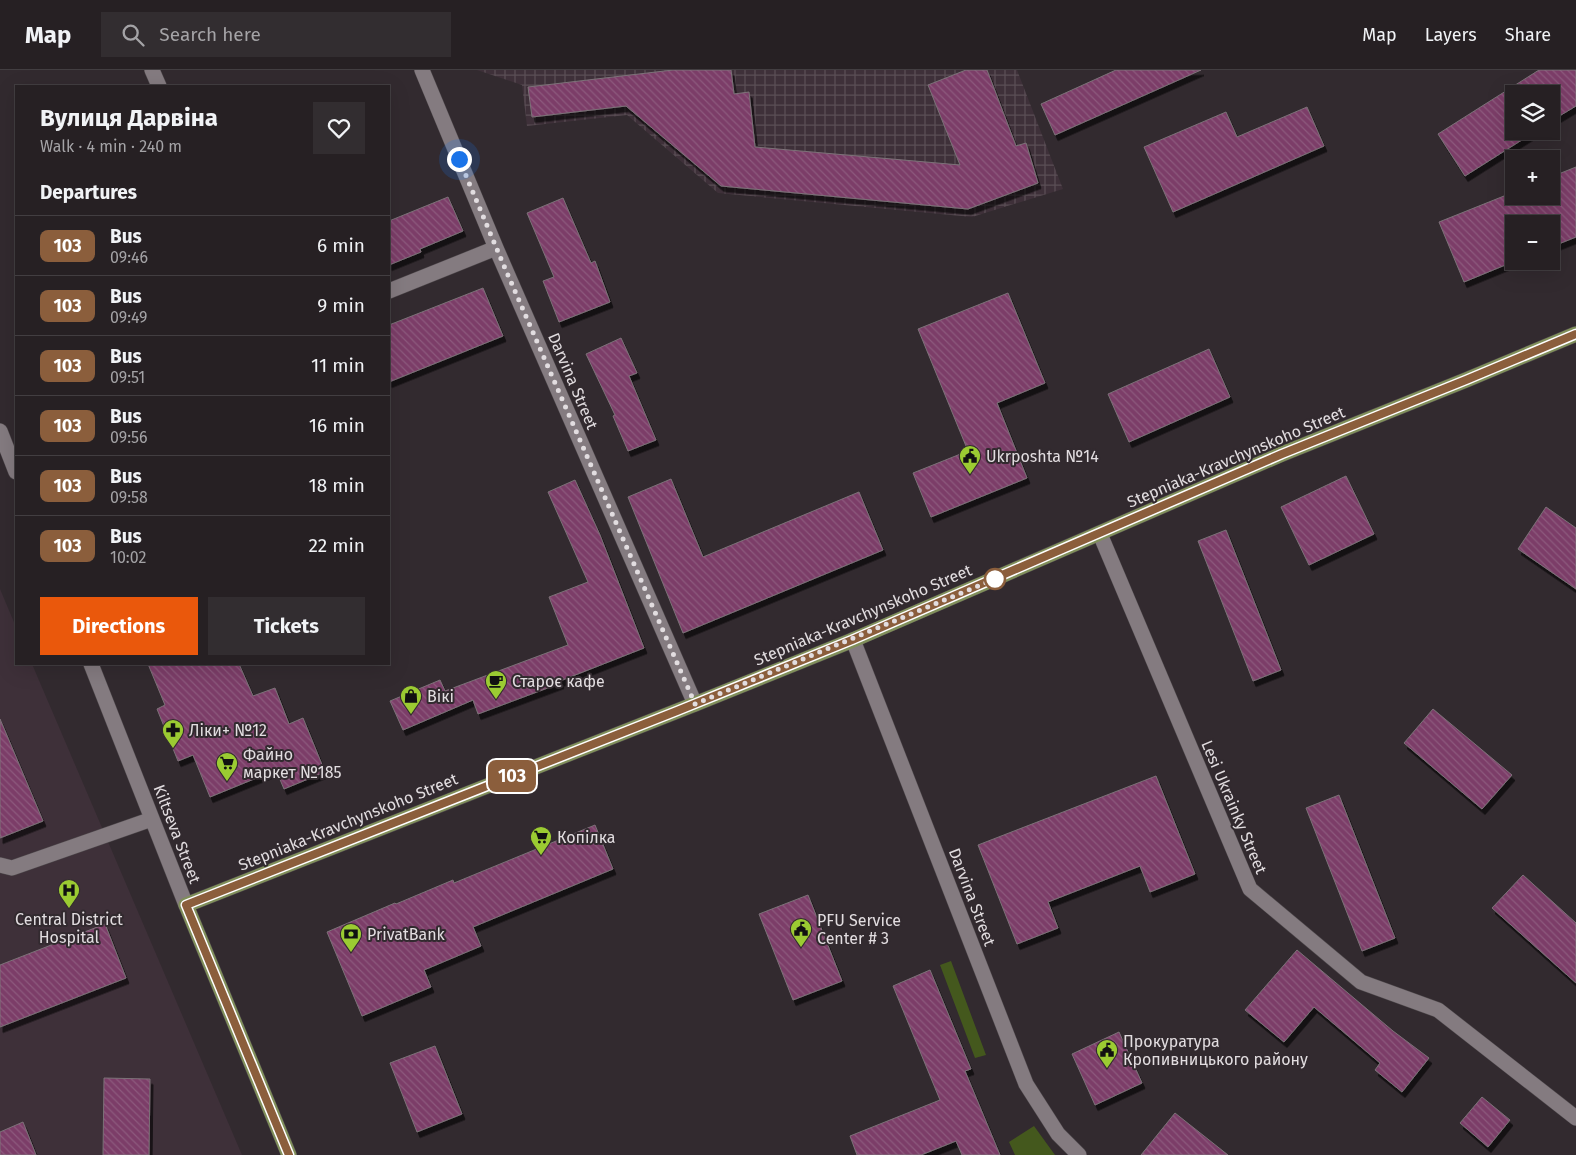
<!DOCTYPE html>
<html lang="en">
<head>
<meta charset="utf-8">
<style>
	body { margin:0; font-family:"Fira Sans",sans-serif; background:#322d30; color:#f1f3f6; height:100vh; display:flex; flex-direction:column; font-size:19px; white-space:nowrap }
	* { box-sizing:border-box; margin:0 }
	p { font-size:16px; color:#a4a3a6 }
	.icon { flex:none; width:28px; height:28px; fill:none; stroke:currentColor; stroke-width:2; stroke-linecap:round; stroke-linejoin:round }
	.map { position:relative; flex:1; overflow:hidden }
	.drawer { position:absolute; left:15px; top:15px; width:375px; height:580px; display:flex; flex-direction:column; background:#262023; border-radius:0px; box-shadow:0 5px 20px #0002,0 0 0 1px #423e41 }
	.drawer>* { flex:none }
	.badge { padding:0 10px; border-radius:8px; font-size:18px; line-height:32px }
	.fabs { position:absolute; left:1505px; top:15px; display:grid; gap:10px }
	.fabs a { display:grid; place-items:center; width:55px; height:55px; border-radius:0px; background:#262023; box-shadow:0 5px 20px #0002,0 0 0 1px #423e41; font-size:25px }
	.you { position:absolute; width:25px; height:25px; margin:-12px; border:4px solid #fff; border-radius:50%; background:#1a73e8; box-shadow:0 0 0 8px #1a73e833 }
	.map>.badge { position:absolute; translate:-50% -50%; box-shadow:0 0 0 2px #fff }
	h2 { padding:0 25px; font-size:19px; line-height:45px }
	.round { display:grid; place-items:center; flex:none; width:52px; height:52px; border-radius:0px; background:#322d30 }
	.overview { display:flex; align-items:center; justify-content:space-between; height:85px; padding:0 25px }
	h1 { font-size:24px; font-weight:700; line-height:38px }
	.cta { display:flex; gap:10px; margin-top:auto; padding:10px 25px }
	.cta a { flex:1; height:58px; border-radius:0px; background:#ea580c; color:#fff; font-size:20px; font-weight:700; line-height:58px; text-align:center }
	.cta a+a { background:#322d30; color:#f1f3f6 }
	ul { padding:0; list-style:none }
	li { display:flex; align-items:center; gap:15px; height:60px; padding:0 25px; border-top:1px solid #423e41 }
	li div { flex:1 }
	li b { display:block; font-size:19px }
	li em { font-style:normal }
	li .badge { min-width:55px; font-weight:700; text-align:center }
	header { display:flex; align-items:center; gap:30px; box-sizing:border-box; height:70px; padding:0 25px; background:#262023; border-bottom:1px solid #423e41 }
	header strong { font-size:24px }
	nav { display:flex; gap:28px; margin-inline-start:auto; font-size:18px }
	.search { width:350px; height:45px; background:#322d30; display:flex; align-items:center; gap:12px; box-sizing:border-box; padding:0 18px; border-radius:0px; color:#a4a3a6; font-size:19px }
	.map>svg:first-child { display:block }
	.built { fill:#3e3039 }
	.industrial { fill:url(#industrial-grid) }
	.grass { fill:#44581d }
	.building { fill:url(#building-back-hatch); stroke:#7c7278; filter:url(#shadow) }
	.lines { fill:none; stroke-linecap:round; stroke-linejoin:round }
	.minor-casing { stroke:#4e484b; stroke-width:16 }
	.major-casing { stroke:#4e484b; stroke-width:16 }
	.minor { stroke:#847b80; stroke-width:15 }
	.major { stroke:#808f5a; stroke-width:15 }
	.line-casing { stroke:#fff; stroke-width:11 }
	.line { stroke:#8b5e3c; stroke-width:8 }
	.walk { stroke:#e2dde0; stroke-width:5; stroke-dasharray:0 9 }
	.stop-dot { fill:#fff; stroke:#8b5e3c; stroke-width:2.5 }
	.labels { text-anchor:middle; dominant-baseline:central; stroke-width:4; stroke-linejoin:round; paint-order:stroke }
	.street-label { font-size:16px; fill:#e2dde0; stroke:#322a2f }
	.poi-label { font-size:16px; fill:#e2dde0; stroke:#322a2f; text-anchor:start }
</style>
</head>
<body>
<header>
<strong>Map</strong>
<div class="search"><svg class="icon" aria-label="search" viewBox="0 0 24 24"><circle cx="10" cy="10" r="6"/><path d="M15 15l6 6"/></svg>Search here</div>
<nav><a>Map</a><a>Layers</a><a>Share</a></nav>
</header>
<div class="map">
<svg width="1576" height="1085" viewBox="0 0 1576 1085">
	<defs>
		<pattern id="industrial-grid" width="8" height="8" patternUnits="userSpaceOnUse" patternTransform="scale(1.25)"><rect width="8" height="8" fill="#3e3039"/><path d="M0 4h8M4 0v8" fill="none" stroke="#5a4e55"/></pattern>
		<pattern id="building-back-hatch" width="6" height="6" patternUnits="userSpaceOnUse" patternTransform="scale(1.25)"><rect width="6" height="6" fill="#7b3e68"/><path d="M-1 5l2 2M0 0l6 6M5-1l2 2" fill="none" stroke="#8d597d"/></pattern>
		<filter id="shadow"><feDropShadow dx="3" dy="5.5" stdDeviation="0" flood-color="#0009"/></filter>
	</defs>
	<rect width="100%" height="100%" fill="#322a2f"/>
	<!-- built -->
	<path class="built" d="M0,519L16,557V594H32L242,1085H0Z"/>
	<!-- industrial -->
	<path class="industrial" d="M477,0H1017L1063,119L972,147L718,123L627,45L527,56L522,15Z"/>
	<!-- grass -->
	<path class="grass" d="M951,891L986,985L975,988L940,895Z
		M1034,1056L1055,1085H1015L1009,1072Z"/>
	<!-- building -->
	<path class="building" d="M673,0H731L734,24L749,22L755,77L960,95L928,15L966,0H987L1016,76L1026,73L1038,113L968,139L721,116L626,36L532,47L528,17Z
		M1116,0H1201L1055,65L1041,34Z
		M1539,0H1576V36L1551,51V24H1514V61H1536L1465,106L1438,64Z
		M1307,37L1324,76L1173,142L1144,77L1226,42L1237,67Z
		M1576,97V167L1551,177V154H1514V191H1515L1464,212L1439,152L1514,122V126H1551V107Z
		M448,127L463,161L420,179L421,182L389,195V151Z
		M563,128L591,193L595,191L610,232L559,252L543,211L554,207L527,143Z
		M483,218L503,266L389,312V255Z
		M1008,223L1045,313L997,333L1027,408L931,447L913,403L968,381L918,259Z
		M621,268L637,303L629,306L656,370L628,381L613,346L615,345L586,284Z
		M1209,279L1230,327L1129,372L1108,324Z
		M1346,406L1374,464L1309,495L1281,437Z
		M671,409L703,487L859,422L883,480L683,563L628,427Z
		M575,410L600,465L644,578L560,611L561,613L478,644L473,630L403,660L390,631L440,610L445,621L568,575L549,527L588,512L548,422Z
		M1546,437L1576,458V519L1518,479Z
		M1226,460L1281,600L1253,611L1198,471Z
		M148,594H239L253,626L275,618L289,654L303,648L325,702L284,719L276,700L210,727L193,685L178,691L157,639L165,635Z
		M1433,639L1512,705L1482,739L1404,673Z
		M0,649L43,751L0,768Z
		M1156,706L1195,804L1150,822L1140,796L1048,832L1058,858L1017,874L978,775Z
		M1339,725L1395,868L1362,881L1306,738Z
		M595,755L613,799L473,857L481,876L424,900L431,917L362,946L327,862L395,833L396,834L453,810L454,813Z
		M1523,805L1576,853V913L1492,838Z
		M808,825L842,911L793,930L759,844Z
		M105,854L126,908L0,957V895Z
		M1297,880L1393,961L1429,988L1402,1022L1375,1000L1380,993L1314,937L1284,972L1245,940Z
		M930,900L971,999L965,1001L1000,1085H962L956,1071L921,1085H857L850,1066L940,1030L893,916Z
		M1119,962L1142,1013L1095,1035L1072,984Z
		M435,976L462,1044L417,1062L390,993Z
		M104,1008L150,1009L149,1085H103Z
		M1482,1027L1510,1050L1488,1077L1460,1053Z
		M1175,1043L1228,1085H1141Z
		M23,1052L36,1085H0V1062Z"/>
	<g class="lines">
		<!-- minor casing -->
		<g class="minor-casing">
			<path id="minor" d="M152,0L159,16
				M422,0L496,178L695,634
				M389,221L496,178
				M0,361L16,402
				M1100,464L1250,819L1361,912L1438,940L1576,1048
				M853,570L1026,1014L1058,1064L1079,1085
				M91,594L186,835
				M0,795L12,798L152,749"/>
		</g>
		<!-- major casing -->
		<g class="major-casing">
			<path id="major" d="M289,1085L186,835L695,634L853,570L1282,384L1466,310L1576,264"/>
		</g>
		<!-- minor -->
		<use href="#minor" class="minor"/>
		<!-- major -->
		<use href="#major" class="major"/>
	</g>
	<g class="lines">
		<!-- line casing -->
		<g class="line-casing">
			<path id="line" d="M289,1085L186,835L677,641L852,570L1282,384L1466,310L1576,264"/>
		</g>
		<!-- line -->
		<use href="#line" class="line"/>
		<!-- walk -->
		<path class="walk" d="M459,89L504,196L695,634L995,509"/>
	</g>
	<!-- icons -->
	<defs>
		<g id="civic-pin" transform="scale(1.125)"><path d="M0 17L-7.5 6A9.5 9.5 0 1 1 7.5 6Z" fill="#9bcb32" stroke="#322a2f"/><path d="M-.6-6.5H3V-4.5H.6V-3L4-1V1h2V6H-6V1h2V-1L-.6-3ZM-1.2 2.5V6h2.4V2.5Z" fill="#111"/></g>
		<g id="cafe-pin" transform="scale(1.125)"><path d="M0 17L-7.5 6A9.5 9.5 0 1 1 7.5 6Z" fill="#9bcb32" stroke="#322a2f"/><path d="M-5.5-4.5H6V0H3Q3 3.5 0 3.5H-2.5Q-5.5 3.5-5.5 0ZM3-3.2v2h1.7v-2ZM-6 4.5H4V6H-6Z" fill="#111"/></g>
		<g id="shop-pin" transform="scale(1.125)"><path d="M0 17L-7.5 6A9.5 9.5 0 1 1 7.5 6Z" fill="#9bcb32" stroke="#322a2f"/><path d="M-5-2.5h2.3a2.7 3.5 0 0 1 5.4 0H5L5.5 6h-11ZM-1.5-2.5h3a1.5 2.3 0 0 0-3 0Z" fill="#111"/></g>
		<g id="pharmacy-pin" transform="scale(1.125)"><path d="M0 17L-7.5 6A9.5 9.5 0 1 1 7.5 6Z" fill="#9bcb32" stroke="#322a2f"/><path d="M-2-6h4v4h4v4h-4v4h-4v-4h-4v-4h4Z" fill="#111"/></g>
		<g id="supermarket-pin" transform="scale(1.125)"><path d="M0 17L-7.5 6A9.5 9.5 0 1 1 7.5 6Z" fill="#9bcb32" stroke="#322a2f"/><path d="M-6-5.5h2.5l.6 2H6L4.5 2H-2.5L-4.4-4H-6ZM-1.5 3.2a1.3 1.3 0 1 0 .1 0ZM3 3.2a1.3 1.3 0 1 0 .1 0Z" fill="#111"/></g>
		<g id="hospital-pin" transform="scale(1.125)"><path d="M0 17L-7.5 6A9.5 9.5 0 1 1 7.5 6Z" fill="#9bcb32" stroke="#322a2f"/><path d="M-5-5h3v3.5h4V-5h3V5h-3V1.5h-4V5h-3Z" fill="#111"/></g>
		<g id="bank-pin" transform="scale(1.125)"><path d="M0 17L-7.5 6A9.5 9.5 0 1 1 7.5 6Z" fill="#9bcb32" stroke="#322a2f"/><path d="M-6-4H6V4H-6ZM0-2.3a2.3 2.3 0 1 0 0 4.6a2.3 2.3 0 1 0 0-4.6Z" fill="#111"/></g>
	</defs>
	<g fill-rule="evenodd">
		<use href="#civic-pin" x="970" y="386"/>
		<use href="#cafe-pin" x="496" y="611"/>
		<use href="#shop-pin" x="411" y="626"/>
		<use href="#pharmacy-pin" x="173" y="660"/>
		<use href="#supermarket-pin" x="227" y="693"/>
		<use href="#supermarket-pin" x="541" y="767"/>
		<use href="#hospital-pin" x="69" y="820"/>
		<use href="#civic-pin" x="801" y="859"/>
		<use href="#bank-pin" x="351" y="864"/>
		<use href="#civic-pin" x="1107" y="980"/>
	</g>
	<!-- markers -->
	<circle class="stop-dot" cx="995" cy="509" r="10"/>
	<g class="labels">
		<!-- street labels -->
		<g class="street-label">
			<text transform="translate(573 311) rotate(67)">Darvina Street</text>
			<text transform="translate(1236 387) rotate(-23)">Stepniaka-Kravchynskoho Street</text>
			<text transform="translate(863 545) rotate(-23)">Stepniaka-Kravchynskoho Street</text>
			<text transform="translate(1234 737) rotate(67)">Lesi Ukrainky Street</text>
			<text transform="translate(348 752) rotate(-22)">Stepniaka-Kravchynskoho Street</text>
			<text transform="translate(177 764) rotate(69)">Kiltseva Street</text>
			<text transform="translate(972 827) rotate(69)">Darvina Street</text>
		</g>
		<!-- poi labels -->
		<g class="poi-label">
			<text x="986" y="386">Ukrposhta №14</text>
			<text x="512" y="611">Староє кафе</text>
			<text x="427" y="626">Вікі</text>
			<text x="189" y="660">Ліки+ №12</text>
			<text x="243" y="684">Файно<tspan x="243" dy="18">маркет №185</tspan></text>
			<text x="557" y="767">Копілка</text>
			<text x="69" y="849" text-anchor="middle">Central District<tspan x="69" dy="18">Hospital</tspan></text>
			<text x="817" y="850">PFU Service<tspan x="817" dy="18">Center # 3</tspan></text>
			<text x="367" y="864">PrivatBank</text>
			<text x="1123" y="971">Прокуратура<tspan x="1123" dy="18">Кропивницького району</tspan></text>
		</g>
	</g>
</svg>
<div class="fabs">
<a><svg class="icon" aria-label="layers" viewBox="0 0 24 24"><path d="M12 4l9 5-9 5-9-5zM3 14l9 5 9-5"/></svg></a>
<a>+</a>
<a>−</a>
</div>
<div class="you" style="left:459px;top:89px"></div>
<b class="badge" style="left:512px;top:706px;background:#8b5e3c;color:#fff">103</b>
<section class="drawer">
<div class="overview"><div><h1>Вулиця Дарвіна</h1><p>Walk · 4 min · 240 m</p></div><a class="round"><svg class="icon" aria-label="heart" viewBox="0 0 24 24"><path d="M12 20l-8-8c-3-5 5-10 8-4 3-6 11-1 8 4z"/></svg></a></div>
<h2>Departures</h2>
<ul>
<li><span class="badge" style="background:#8b5e3c;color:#fff">103</span><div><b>Bus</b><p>09:46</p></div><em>6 min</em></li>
<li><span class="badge" style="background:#8b5e3c;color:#fff">103</span><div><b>Bus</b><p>09:49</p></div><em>9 min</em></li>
<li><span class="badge" style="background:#8b5e3c;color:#fff">103</span><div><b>Bus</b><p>09:51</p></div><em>11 min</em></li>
<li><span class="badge" style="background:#8b5e3c;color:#fff">103</span><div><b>Bus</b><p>09:56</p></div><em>16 min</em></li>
<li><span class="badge" style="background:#8b5e3c;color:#fff">103</span><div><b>Bus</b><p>09:58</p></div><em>18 min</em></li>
<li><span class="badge" style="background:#8b5e3c;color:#fff">103</span><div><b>Bus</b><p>10:02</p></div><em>22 min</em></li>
</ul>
<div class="cta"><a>Directions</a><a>Tickets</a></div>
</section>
</div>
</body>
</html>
